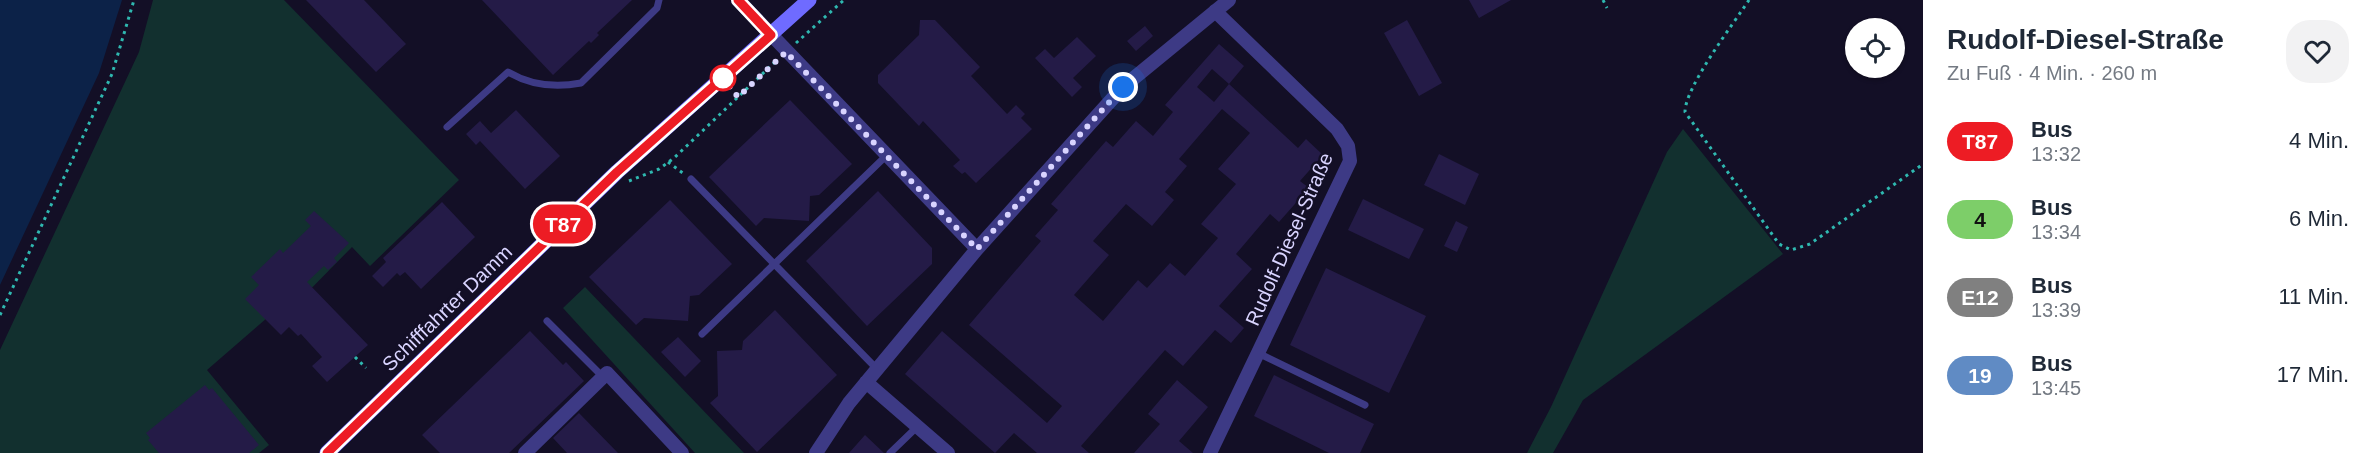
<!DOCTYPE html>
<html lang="de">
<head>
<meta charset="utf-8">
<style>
	body { margin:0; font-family:Helvetica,sans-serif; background:#f2f2f3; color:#1f2937; height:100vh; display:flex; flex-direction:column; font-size:22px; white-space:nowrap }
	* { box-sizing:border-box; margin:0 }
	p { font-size:20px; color:#747a83 }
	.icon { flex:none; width:33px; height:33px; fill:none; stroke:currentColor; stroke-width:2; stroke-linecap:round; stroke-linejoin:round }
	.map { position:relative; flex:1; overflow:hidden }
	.details { display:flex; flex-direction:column; background:#fff; width:450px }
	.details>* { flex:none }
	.badge { padding:0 12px; border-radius:20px; font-size:21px; line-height:39px }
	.controls { position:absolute; left:1845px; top:18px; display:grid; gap:12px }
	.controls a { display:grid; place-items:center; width:60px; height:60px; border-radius:50%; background:#fff; box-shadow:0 2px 4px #0004; font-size:30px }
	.you { position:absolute; width:30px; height:30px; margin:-15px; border:4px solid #fff; border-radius:50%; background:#1a73e8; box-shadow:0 0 0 9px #1a73e833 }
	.map>.badge { position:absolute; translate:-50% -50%; box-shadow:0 0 0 3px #fff }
	.round { display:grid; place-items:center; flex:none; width:63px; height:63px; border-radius:24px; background:#f2f2f3 }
	.headline { display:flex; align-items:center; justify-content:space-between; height:102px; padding:0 24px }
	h1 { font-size:28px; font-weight:800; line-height:45px }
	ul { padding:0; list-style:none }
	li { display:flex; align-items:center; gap:18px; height:78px; padding:0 24px }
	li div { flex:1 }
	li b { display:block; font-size:22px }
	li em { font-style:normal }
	li .badge { min-width:66px; font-weight:700; text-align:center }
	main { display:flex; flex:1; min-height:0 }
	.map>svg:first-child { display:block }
	.green { fill:#12302f }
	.water { fill:#0c2248 }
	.building { fill:#241b47; fill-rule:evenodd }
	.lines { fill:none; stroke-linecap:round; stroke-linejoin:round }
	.path { stroke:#2fb8b0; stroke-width:3; stroke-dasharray:3 4.5; stroke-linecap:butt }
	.service { stroke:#3d3a85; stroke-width:7 }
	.minor { stroke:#3d3a85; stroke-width:14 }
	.secondary { stroke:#6f6bff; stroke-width:15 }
	.line-casing { stroke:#fff; stroke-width:14 }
	.line { stroke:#ed1c24; stroke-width:9 }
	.walk { stroke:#d9d4ff; stroke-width:6; stroke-dasharray:0 10.8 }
	.stop-dot { fill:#fff; stroke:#ed1c24; stroke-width:3 }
	.labels { text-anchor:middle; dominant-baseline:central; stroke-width:5; stroke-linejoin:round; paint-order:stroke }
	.street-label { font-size:20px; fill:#d9d4ff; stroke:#130f26 }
</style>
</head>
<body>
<main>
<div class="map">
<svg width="1923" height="453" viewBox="0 0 1923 453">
	<rect width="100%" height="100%" fill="#130f26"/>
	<!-- green -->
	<path class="green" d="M153,0H284L459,180L370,266L352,247L293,307L275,311L207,370L269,445L259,453H0V350L139,52Z
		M1683,129L1783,254L1583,400L1553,453H1527L1551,407L1667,152Z
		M585,287L744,453H695L563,308Z"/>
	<!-- water -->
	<path class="water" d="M0,0H122L99,73L0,285Z"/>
	<!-- building -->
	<path class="building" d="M306,0H364L406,44L376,72Z
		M482,0H632L597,33L599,35L591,43L589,41L553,75Z
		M1469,0H1511L1479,18Z
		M920,20H935L980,67L971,76L1007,114L1016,105L1025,114L1021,118L1032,129L976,183L965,172L962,174L953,166L960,160L923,121L919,126L878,83V75L919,35Z
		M1407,20L1442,83L1419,96L1384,33Z
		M1145,26L1153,36L1136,51L1127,41Z
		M1077,37L1096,56L1073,78L1082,87L1072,97L1035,58L1045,49L1054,58Z
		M1219,44L1244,66L1229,84L1298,148L1306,139L1323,155L1300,181L1309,188L1279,222L1270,214L1236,254L1252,269L1219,306L1244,328L1231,343L1215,330L1183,366L1165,350L1081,446L1089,453H1037L1014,433L995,453L905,374L942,331L1047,423L1062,406L969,325L1041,241L1035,236L1058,210L1051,204L1106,141L1113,147L1136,121L1153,136L1173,112L1165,105ZM1212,69L1229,84L1214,102L1197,87ZM1222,109L1250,133L1218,169L1236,184L1201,224L1218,238L1185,276L1170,263L1147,288L1138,280L1103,321L1074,295L1109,255L1093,241L1126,204L1152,226L1174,200L1165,192L1187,166L1179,159Z
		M790,100L852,164L819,195L810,196L809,221L764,218L756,226L709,177Z
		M516,110L560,156L525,189L480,141L476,145L466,134L480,121L491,133Z
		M1439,154L1479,174L1465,205L1424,185Z
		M878,191L932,248V264L867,326L806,261Z
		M1363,199L1424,229L1409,259L1348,230Z
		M670,200L732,264L699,295L690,296L688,321L644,318L636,325L589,277Z
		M442,202L475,237L421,289L405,272L400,276L397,273L383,287L372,276L386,262L383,258Z
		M314,211L349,243L334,258L337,262L328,270L324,266L307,282L368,345L327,382L312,366L322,357L301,334L298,336L289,327L281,335L245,299L259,285L251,277L280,249L283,253L311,226L305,220Z
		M1456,221L1468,227L1457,252L1444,246Z
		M1326,268L1426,316L1389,393L1290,345Z
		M775,310L837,375L757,452L710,403L718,396L717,351L742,350L743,341Z
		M530,331L563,365L566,362L584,381L509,453H440L422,435Z
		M678,337L701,361L685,377L661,352Z
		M1274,375L1374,424L1360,453H1329L1254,416Z
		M1177,380L1208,407L1179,441L1193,453H1134L1160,424L1148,414Z
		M205,385L209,390L212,388L259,445L249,453H159L148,440L150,438L146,433Z
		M579,413L618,453H567L553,438Z
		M865,435L884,453H849Z"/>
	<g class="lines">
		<!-- path -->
		<path class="path" d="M1603,0L1607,8
			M1749,0C1734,23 1685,87 1685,112L1779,244L1791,250L1810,244L1923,164
			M796,43L844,0
			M668,162L684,174
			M629,181L659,169L674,158L778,59
			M0,315L112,74L134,0
			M355,357L366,368"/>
		<!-- service -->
		<path class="service" d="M447,127L508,72C530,85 555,88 581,83L657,8L659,0
			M691,179L877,369
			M547,321L603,377
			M702,334L887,155
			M1258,353L1365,405
			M890,453L918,426"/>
		<!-- minor -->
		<path class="minor" d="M738,0L977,249
			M866,382L948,453
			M525,453L607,373L682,453
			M816,453L849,403L977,249L1123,87L1229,0
			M1210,453L1350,161L1348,146L1337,129L1215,11"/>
		<!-- secondary -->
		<path class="secondary" d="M327,453L617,172L809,0"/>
	</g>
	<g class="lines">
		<!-- line casing -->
		<g class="line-casing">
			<path id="line" d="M327,453L617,172L771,35L738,0"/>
		</g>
		<!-- line -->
		<use href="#line" class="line"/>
		<!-- walk -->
		<path class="walk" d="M723,78L738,97L786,52L977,249L1123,87"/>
	</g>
	<!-- markers -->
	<circle class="stop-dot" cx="723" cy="78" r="12"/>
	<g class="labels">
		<!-- street labels -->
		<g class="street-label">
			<text transform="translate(1289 239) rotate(-66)">Rudolf-Diesel-Straße</text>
			<text transform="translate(447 308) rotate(-44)">Schifffahrter Damm</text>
		</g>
	</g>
</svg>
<div class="controls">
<a><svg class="icon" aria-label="locate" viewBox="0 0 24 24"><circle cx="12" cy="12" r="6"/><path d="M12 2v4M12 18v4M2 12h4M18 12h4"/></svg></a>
</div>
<div class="you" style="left:1123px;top:87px"></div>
<b class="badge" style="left:563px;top:224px;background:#ed1c24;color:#fff">T87</b>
</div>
<section class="details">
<div class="headline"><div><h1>Rudolf-Diesel-Straße</h1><p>Zu Fuß · 4 Min. · 260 m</p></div><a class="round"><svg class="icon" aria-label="heart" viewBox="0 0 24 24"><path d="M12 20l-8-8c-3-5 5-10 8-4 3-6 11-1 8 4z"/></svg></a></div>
<ul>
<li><span class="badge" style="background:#ed1c24;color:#fff">T87</span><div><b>Bus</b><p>13:32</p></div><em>4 Min.</em></li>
<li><span class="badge" style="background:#7dce69;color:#111">4</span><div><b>Bus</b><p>13:34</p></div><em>6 Min.</em></li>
<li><span class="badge" style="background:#808080;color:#fff">E12</span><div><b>Bus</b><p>13:39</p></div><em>11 Min.</em></li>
<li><span class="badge" style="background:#608bc4;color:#fff">19</span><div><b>Bus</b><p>13:45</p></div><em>17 Min.</em></li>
</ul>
</section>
</main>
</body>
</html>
